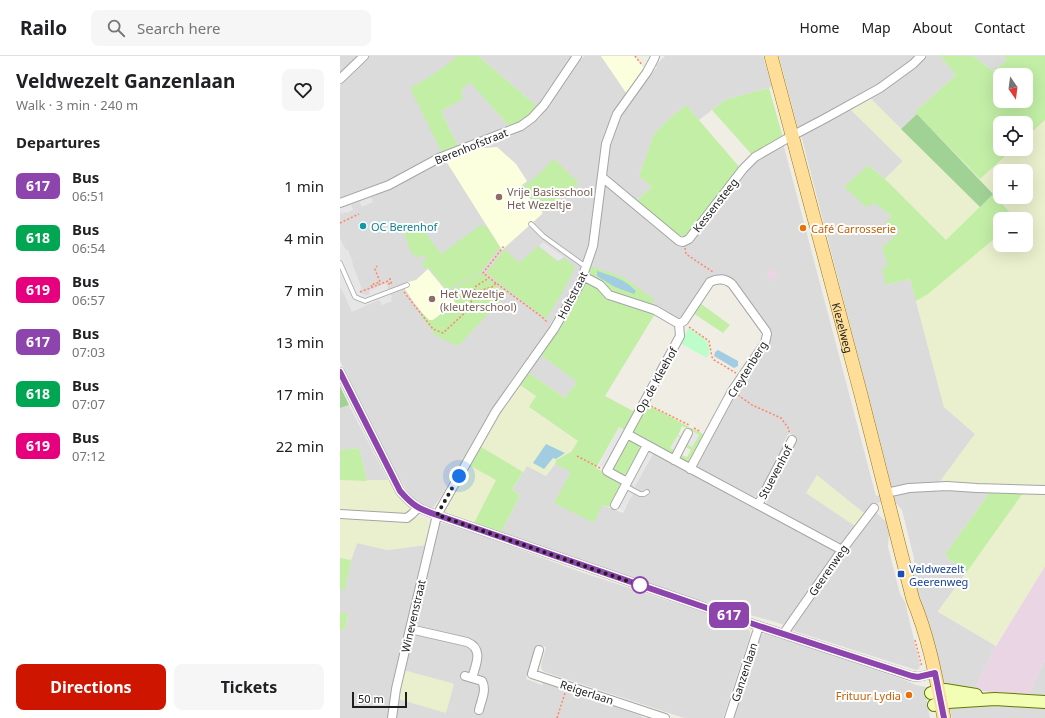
<!DOCTYPE html>
<html lang="en">
<head>
<meta charset="utf-8">
<style>
	body { margin:0; font-family:"Noto Sans",sans-serif; background:#f6f6f6; color:#202124; height:100vh; display:flex; flex-direction:column; font-size:15px; white-space:nowrap }
	* { box-sizing:border-box; margin:0 }
	p { font-size:13px; color:#757577 }
	.icon { flex:none; width:22px; height:22px; fill:none; stroke:currentColor; stroke-width:2; stroke-linecap:round; stroke-linejoin:round }
	.map { position:relative; flex:1; overflow:hidden }
	.drawer { display:flex; flex-direction:column; background:#fff; width:340px }
	.drawer>* { flex:none }
	.badge { padding:0 8px; border-radius:6px; font-size:14px; line-height:26px }
	.needle { width:26px; rotate:166deg }
	.controls { position:absolute; left:653px; top:12px; display:grid; gap:8px }
	.controls a { display:grid; place-items:center; width:40px; height:40px; border-radius:8px; background:#fff; box-shadow:0 4px 16px #0002; font-size:20px }
	.scale { position:absolute; left:12px; bottom:10px; width:55px; box-sizing:border-box; padding-left:4px; border:2px solid #1e1e1e; border-top:0; font-size:11px; line-height:14px; white-space:nowrap; color:#1e1e1e; -webkit-text-stroke:3px #fff; paint-order:stroke }
	.you { position:absolute; width:20px; height:20px; margin:-10px; border:3px solid #fff; border-radius:50%; background:#1a73e8; box-shadow:0 0 0 6px #1a73e833 }
	.map>.badge { position:absolute; translate:-50% -50%; box-shadow:0 0 0 2px #fff }
	h2 { padding:0 16px; font-size:15px; line-height:36px }
	.round { display:grid; place-items:center; flex:none; width:42px; height:42px; border-radius:8px; background:#f6f6f6 }
	.summary { display:flex; align-items:center; justify-content:space-between; height:68px; padding:0 16px }
	h1 { font-size:19px; font-weight:700; line-height:30px }
	.button { display:flex; gap:8px; margin-top:auto; padding:8px 16px }
	.button a { flex:1; height:46px; border-radius:8px; background:#cd1500; color:#fff; font-size:16px; font-weight:700; line-height:46px; text-align:center }
	.button a+a { background:#f6f6f6; color:#202124 }
	ul { padding:0; list-style:none }
	li { display:flex; align-items:center; gap:12px; height:52px; padding:0 16px }
	li div { flex:1 }
	li b { display:block; font-size:15px }
	li em { font-style:normal }
	li .badge { min-width:44px; font-weight:700; text-align:center }
	header { display:flex; align-items:center; gap:24px; box-sizing:border-box; height:56px; padding:0 20px; background:#fff; border-bottom:1px solid #e0e0e0 }
	header strong { font-size:19px }
	nav { display:flex; gap:22px; margin-inline-start:auto; font-size:14px }
	.search { width:280px; height:36px; background:#f6f6f6; display:flex; align-items:center; gap:10px; box-sizing:border-box; padding:0 14px; border-radius:8px; color:#757577; font-size:15px }
	main { display:flex; flex:1; min-height:0 }
	.map>svg:first-child { display:block }
	.residential { fill:#dcdbdb }
	.industrial { fill:#ead5e4 }
	.education { fill:#fcffde }
	.farmland { fill:#eaf0cd; fill-rule:evenodd }
	.grass { fill:#c2eea6; fill-rule:evenodd }
	.forest { fill:#a1d295 }
	.park { fill:#bdfdc9 }
	.parking { fill:#e6e6e6 }
	.water { fill:#a1cce1 }
	.lines { fill:none; stroke-linecap:round; stroke-linejoin:round }
	.lane-casing { stroke:#a5a5a5; stroke-width:5.5 }
	.street-casing { stroke:#a5a5a5; stroke-width:10 }
	.secondary-casing { stroke:#607b00; stroke-width:14 }
	.primary-casing { stroke:#997600; stroke-width:14 }
	.path { stroke:#ff8566; stroke-width:1.5; stroke-dasharray:2 2; stroke-linecap:butt }
	.lane { stroke:#fff; stroke-width:4 }
	.street { stroke:#fff; stroke-width:8 }
	.secondary { stroke:#f2feb4; stroke-width:12 }
	.primary { stroke:#ffde9a; stroke-width:13 }
	.line-casing { stroke:#fff; stroke-width:9 }
	.line { stroke:#8e44ad; stroke-width:6 }
	.walk { stroke:#1e1e1e; stroke-width:4; stroke-dasharray:0 7.2 }
	.education-dot { fill:#8d6e63; stroke:#fff; stroke-width:1.5 }
	.culture-dot { fill:#0f9aa8; stroke:#fff; stroke-width:1.5 }
	.food-dot { fill:#e8710a; stroke:#fff; stroke-width:1.5 }
	.transit-dot { fill:#1a4fb4; stroke:#fff; stroke-width:1.5 }
	.stop-dot { fill:#fff; stroke:#8e44ad; stroke-width:2 }
	.labels { text-anchor:middle; dominant-baseline:central; stroke-width:4; stroke-linejoin:round; paint-order:stroke }
	.street-label { font-size:11px; fill:#1e1e1e; stroke:#fff }
	.education-label { font-size:11px; fill:#785e54; stroke:#fff; text-anchor:start }
	.culture-label { font-size:11px; fill:#0d838f; stroke:#fff; text-anchor:start }
	.food-label { font-size:11px; fill:#c56008; stroke:#fff; text-anchor:start }
	.transit-label { font-size:11px; fill:#164399; stroke:#fff; text-anchor:start }
</style>
</head>
<body>
<header>
<strong>Railo</strong>
<div class="search"><svg class="icon" aria-label="search" viewBox="0 0 24 24"><circle cx="10" cy="10" r="6"/><path d="M15 15l6 6"/></svg>Search here</div>
<nav><a>Home</a><a>Map</a><a>About</a><a>Contact</a></nav>
</header>
<main>
<section class="drawer">
<div class="summary"><div><h1>Veldwezelt Ganzenlaan</h1><p>Walk · 3 min · 240 m</p></div><a class="round"><svg class="icon" aria-label="heart" viewBox="0 0 24 24"><path d="M12 20l-8-8c-3-5 5-10 8-4 3-6 11-1 8 4z"/></svg></a></div>
<h2>Departures</h2>
<ul>
<li><span class="badge" style="background:#8e44ad;color:#fff">617</span><div><b>Bus</b><p>06:51</p></div><em>1 min</em></li>
<li><span class="badge" style="background:#00a651;color:#fff">618</span><div><b>Bus</b><p>06:54</p></div><em>4 min</em></li>
<li><span class="badge" style="background:#e6007e;color:#fff">619</span><div><b>Bus</b><p>06:57</p></div><em>7 min</em></li>
<li><span class="badge" style="background:#8e44ad;color:#fff">617</span><div><b>Bus</b><p>07:03</p></div><em>13 min</em></li>
<li><span class="badge" style="background:#00a651;color:#fff">618</span><div><b>Bus</b><p>07:07</p></div><em>17 min</em></li>
<li><span class="badge" style="background:#e6007e;color:#fff">619</span><div><b>Bus</b><p>07:12</p></div><em>22 min</em></li>
</ul>
<div class="button"><a>Directions</a><a>Tickets</a></div>
</section>
<div class="map">
<svg width="705" height="662" viewBox="0 0 705 662">
	<rect width="100%" height="100%" fill="#f0ede4"/>
	<!-- residential -->
	<path class="residential" d="M0,0H19L0,17Z
		M29,0H118L103,13L88,22L102,97L49,127L0,144V29Z
		M138,0H233L213,31L198,51Z
		M244,0H261L287,38L274,57L265,77L261,93L259,134L252,174L245,200L234,228L209,271L144,368L101,441L92,453L83,450L70,440L57,418L0,305V153L24,144L52,132L108,102L131,91L169,81L187,72L198,64L207,53L231,15Z
		M325,0H423L432,31L385,44L359,64L346,49L329,63L314,78L299,120L312,131L296,145L268,122L266,118L269,88L277,65L283,54L307,21L317,11L315,10Z
		M439,0H578L539,31L458,73Z
		M586,0H600L616,19L575,56L577,58L561,73L530,42L566,17Z
		M633,0H663L667,4L653,15Z
		M130,25L169,70L118,90L101,55L122,43L121,34Z
		M509,52L563,105L545,123L528,109L534,146L552,160L560,175L548,210L546,229L570,223L576,245L604,351L635,378L599,427L552,432L461,79Z
		M443,87L536,440L540,439L541,446L531,449L503,488L428,451L425,442L457,382L449,377L442,389L446,391L420,439L411,442L360,414L358,411L357,407L393,340L429,286L431,281L429,272L393,226L377,220L345,260L340,263H338L270,236L249,218V214L264,132L266,130H269L313,167L412,108Z
		M201,299L238,325L225,342L189,317Z
		M9,349L48,424L27,425L19,392L0,394V352Z
		M314,396L424,456L497,497L445,569L342,539L161,477L180,439L172,434L187,410L206,420L215,408L231,415L262,449L283,457L292,438L286,434L290,427L295,430Z
		M608,433L650,436L605,499L626,517L598,555L656,590L634,634L604,630L600,619L601,614L597,597L582,550L574,522V502L562,454L555,446L553,441L560,437L570,435Z
		M535,455L544,464H546L549,477L548,491L560,538L565,546L580,609L579,613L576,614L451,574Z
		M99,467H102L140,479L241,516L393,566L406,572L410,575V580L383,662H344L205,616L202,614L201,609L206,591L197,589L186,623L202,629L204,625L301,660L303,662H56L58,643L114,628L63,614L72,577L128,588L135,596L131,616L147,630L138,620L136,616L141,598L140,593L133,585L80,573L76,571L75,569Z
		M17,487L48,494L85,489L70,557L48,662H0V573L5,574L8,559L0,556V533H5L11,504Z
		M424,577L430,578L562,623L576,629L586,631V642L590,662H393L420,580Z
		M705,604V641L688,640Z
		M648,648L705,651V662H612L609,649Z"/>
	<!-- industrial -->
	<path class="industrial" d="M433,212L439,220L431,225L426,218Z
		M705,510V604L688,640L634,634L656,590Z"/>
	<!-- education -->
	<path class="education" d="M261,0H294L302,10L303,12L301,18L287,38Z
		M157,91L176,108L187,125L180,131L203,157L191,168L162,194L106,105L132,93Z
		M88,213L116,247L93,264H89L84,259L75,248L65,233L68,226L76,224Z"/>
	<!-- farmland -->
	<path class="farmland" d="M530,42L640,151L607,184L545,123L563,105L509,52Z
		M705,64V431L599,427L635,378L604,351L576,245L588,237L660,178V189H686V163H676L640,123L673,93H686V81ZM660,115H686V141H660Z
		M180,329L196,340L189,352L238,385L231,396L216,404L206,420L187,410L183,416L141,391L156,363Z
		M129,409L156,424L134,467L102,455Z
		M477,419L524,457L515,470L466,437Z
		M0,424H48L66,448L71,453L67,460L0,456Z
		M683,437H705V510L656,590L598,556Z
		M80,461L86,462L88,464L89,470L85,489L48,494L17,487L11,504L0,502V462L42,465H68Z
		M63,614L114,628L106,657L58,643Z"/>
	<!-- grass -->
	<path class="grass" d="M118,0H138L198,51L184,63L169,70L130,26L121,34L123,43L101,55L118,90L102,97L70,32C87,23 103,12 118,0Z
		M600,0H633L653,15L667,4L663,0H705V64L686,81V67H660V93H673L640,123L575,56L616,19ZM660,19H686V45H660Z
		M429,32L443,82L413,100L372,54L385,44Z
		M346,49L401,113L347,182L344,183L339,182L296,145L312,131L299,120L314,78L329,63Z
		M214,103L239,127L204,157L181,131L190,126Z
		M528,109L545,123L606,184L653,138L676,163H660V178L588,238L576,245L570,223L546,229L542,213L548,210L542,192L560,175L546,166L552,160L534,147L526,151L504,131Z
		M77,166L101,198L142,168L143,171L146,170L160,191L141,216L107,234L89,212H84L81,205L87,204L84,199L77,202L75,198L72,199L63,173Z
		M198,190L218,206L225,202L235,212L222,237L206,263L146,217L165,193L179,207Z
		M250,210L283,221L315,244L311,249L270,236L250,220L249,214Z
		M141,217L168,238L149,257L118,290L96,280L80,258L82,257L89,264H93L116,247L107,236Z
		M245,227H248L315,258L265,340L295,356L286,375L279,371L256,412L282,426L269,451L262,449L254,467L214,447L231,416L215,408L216,404L231,396L238,385L189,351L196,340L180,329L189,317L225,342L237,326L201,299L243,230Z
		M360,247L390,269L383,277L353,257Z
		M307,348L349,371L348,373L342,370L338,379L343,381L342,383L337,380L336,395L335,397L331,398L296,380L293,376L294,372Z
		M351,372L365,379L351,404L346,406L342,404L341,401L342,399L347,401L351,394L346,391L347,388L352,391L359,379L350,374Z
		M288,385H292L299,390L300,394L285,423L270,415Z
		M141,391L183,416L172,434L180,439L161,477L134,467L156,424L129,409Z
		M19,392L27,425L0,424V394Z
		M650,436L683,437L626,517L605,499Z
		M0,502L11,504L5,534L0,533Z
		M0,556L8,558L5,574L0,573Z"/>
	<!-- forest -->
	<path class="forest" d="M577,58L653,138L640,151L561,73Z
		M0,330L9,349L0,352Z"/>
	<!-- park -->
	<path class="park" d="M349,272C359,279 376,286 367,302L340,287Z"/>
	<!-- parking -->
	<path class="parking" d="M31,141L33,146L22,151L19,145Z
		M11,148L13,154L6,157L5,156L1,158L0,152Z
		M0,182L6,194H8L13,207H12L22,233L20,234L21,237L25,239H28L30,238L29,235L46,227L52,241L51,242L52,245L42,249L39,244L12,256L0,230Z
		M203,186L224,201L218,205L199,190Z
		M279,371L285,375L266,412L259,409Z
		M354,376L359,379L352,391L347,388Z
		M337,380L342,383L336,395L330,392Z
		M308,393L313,396L295,430L290,427Z
		M286,434L293,438L283,455L277,451Z"/>
	<!-- water -->
	<path class="water" d="M257,215C274,221 283,222 296,235L294,238L275,231L257,220Z
		M378,294L398,305V310L394,312L374,300L375,296Z
		M206,388L225,397L216,403L213,402L204,413L193,407Z"/>
	<g class="lines">
		<!-- lane casing -->
		<g class="lane-casing">
			<path id="lane" d="M191,168L203,180L246,211
				M0,207L15,241L25,245L67,229
				M285,430L300,438H304L307,436"/>
		</g>
		<!-- street casing -->
		<g class="street-casing">
			<path id="street" d="M0,23L24,0
				M262,121L339,185L343,186L349,183L403,113L415,101L448,82L484,63L540,32L573,8L581,0
				M0,147L49,129L99,102L181,70L192,62L204,49L237,0
				M243,220L260,229L269,239L315,254L339,268
				M339,268L344,265L370,226C378,222 385,222 392,228L426,275L427,278L425,287L392,335L350,413
				M0,316L60,435C73,450 79,453 97,459L419,570L571,620L578,621L595,617
				M287,378L342,408L502,494
				M334,404L348,377
				M287,426L267,415L340,280L339,268
				M546,437L569,432L607,430L637,432L705,434
				M275,449L307,389
				M418,449L452,384
				M0,458L67,462L72,458L78,452
				M70,573L127,586C144,593 136,608 132,622
				M444,577L502,494L534,452
				M199,594L192,618L325,662
				M125,620L142,625C147,634 141,645 139,654
				M52,662L56,633L70,573L97,459L156,355L214,273L240,228L253,190L266,88L277,58L307,16L314,3L315,0
				M389,662L419,570"/>
		</g>
		<!-- secondary casing -->
		<g class="secondary-casing">
			<path id="secondary" d="M591,637L605,634L636,639
				M594,649L608,646L655,643L705,646"/>
		</g>
		<!-- primary casing -->
		<g class="primary-casing">
			<g id="primary">
				<path id="s1" d="M431,0L520,335L573,544C589,582 596,622 604,662"/>
			</g>
		</g>
		<!-- path -->
		<path class="path" d="M295,0L302,9
			M0,167L19,158
			M345,192L346,198L373,216
			M50,222V223L52,229
			M156,227L143,217L164,190
			M32,231L31,229L40,226L35,213L37,210
			M20,236L48,225L50,230
			M64,236L93,273L103,277L129,253L136,230L149,222
			M113,243L152,231L156,227L202,261L208,267
			M349,271L369,285L372,301L374,304L396,317
			M398,339L412,349L441,362L449,373V376
			M311,350L349,369
			M354,372L361,376
			M237,400L260,412
			M575,584L582,611
			M217,662L225,637"/>
		<!-- lane -->
		<use href="#lane" class="lane"/>
		<!-- street -->
		<use href="#street" class="street"/>
		<!-- secondary -->
		<use href="#secondary" class="secondary"/>
		<!-- primary -->
		<use href="#primary" class="primary"/>
	</g>
	<g class="lines">
		<!-- line casing -->
		<g class="line-casing">
			<path id="line" d="M0,316L60,435C73,450 79,453 97,459L419,570L572,620L578,621L595,617L604,662"/>
		</g>
		<!-- line -->
		<use href="#line" class="line"/>
		<!-- walk -->
		<path class="walk" d="M119,420L97,459L302,530L300,529"/>
	</g>
	<!-- markers -->
	<g class="education-dot">
		<circle cx="159" cy="141" r="4"/>
		<circle cx="92" cy="243" r="4"/>
	</g>
	<circle class="culture-dot" cx="23" cy="170" r="4"/>
	<g class="food-dot">
		<circle cx="463" cy="172" r="4"/>
		<circle cx="569" cy="639" r="4"/>
	</g>
	<rect class="transit-dot" x="557" y="514" width="8" height="8" rx="2"/>
	<circle class="stop-dot" cx="300" cy="529" r="8"/>
	<g class="labels">
		<!-- street labels -->
		<g class="street-label">
			<text transform="translate(131 90) rotate(-22)">Berenhofstraat</text>
			<text transform="translate(375 149) rotate(-52)">Kessensteeg</text>
			<text transform="translate(232 239) rotate(-63)">Holtstraat</text>
			<text stroke="none"><textPath href="#s1" startOffset="281">Kiezelweg</textPath></text>
			<text transform="translate(407 313) rotate(-58)">Creytenberg</text>
			<text transform="translate(316 324) rotate(-61)">Op de Kleehof</text>
			<text transform="translate(435 416) rotate(-62)">Stuevenhof</text>
			<text transform="translate(488 514) rotate(-55)">Geerenweg</text>
			<text transform="translate(73 560) rotate(-77)">Winevenstraat</text>
			<text transform="translate(404 616) rotate(-72)">Ganzenlaan</text>
			<text transform="translate(247 636) rotate(18)">Reigerlaan</text>
		</g>
		<!-- education labels -->
		<g class="education-label">
			<text x="167" y="135">Vrije Basisschool<tspan x="167" dy="13">Het Wezeltje</tspan></text>
			<text x="100" y="237">Het Wezeltje<tspan x="100" dy="13">(kleuterschool)</tspan></text>
		</g>
		<!-- culture labels -->
		<g class="culture-label">
			<text x="31" y="170">OC Berenhof</text>
		</g>
		<!-- food labels -->
		<g class="food-label">
			<text x="471" y="172">Café Carrosserie</text>
			<text x="561" y="639" text-anchor="end">Frituur Lydia</text>
		</g>
		<!-- transit labels -->
		<g class="transit-label">
			<text x="569" y="512">Veldwezelt<tspan x="569" dy="13">Geerenweg</tspan></text>
		</g>
	</g>
</svg>
<div class="controls">
<a><svg class="needle" viewBox="-14 -14 28 28"><path d="M0-13l5 13h-10z" fill="#e53935"/><path d="M0 13l5-13h-10z" fill="#757577"/></svg></a>
<a><svg class="icon" aria-label="locate" viewBox="0 0 24 24"><circle cx="12" cy="12" r="6"/><path d="M12 2v4M12 18v4M2 12h4M18 12h4"/></svg></a>
<a>+</a>
<a>−</a>
</div>
<div class="scale">50 m</div>
<div class="you" style="left:119px;top:420px"></div>
<b class="badge" style="left:389px;top:559px;background:#8e44ad;color:#fff">617</b>
</div>
</main>
</body>
</html>
